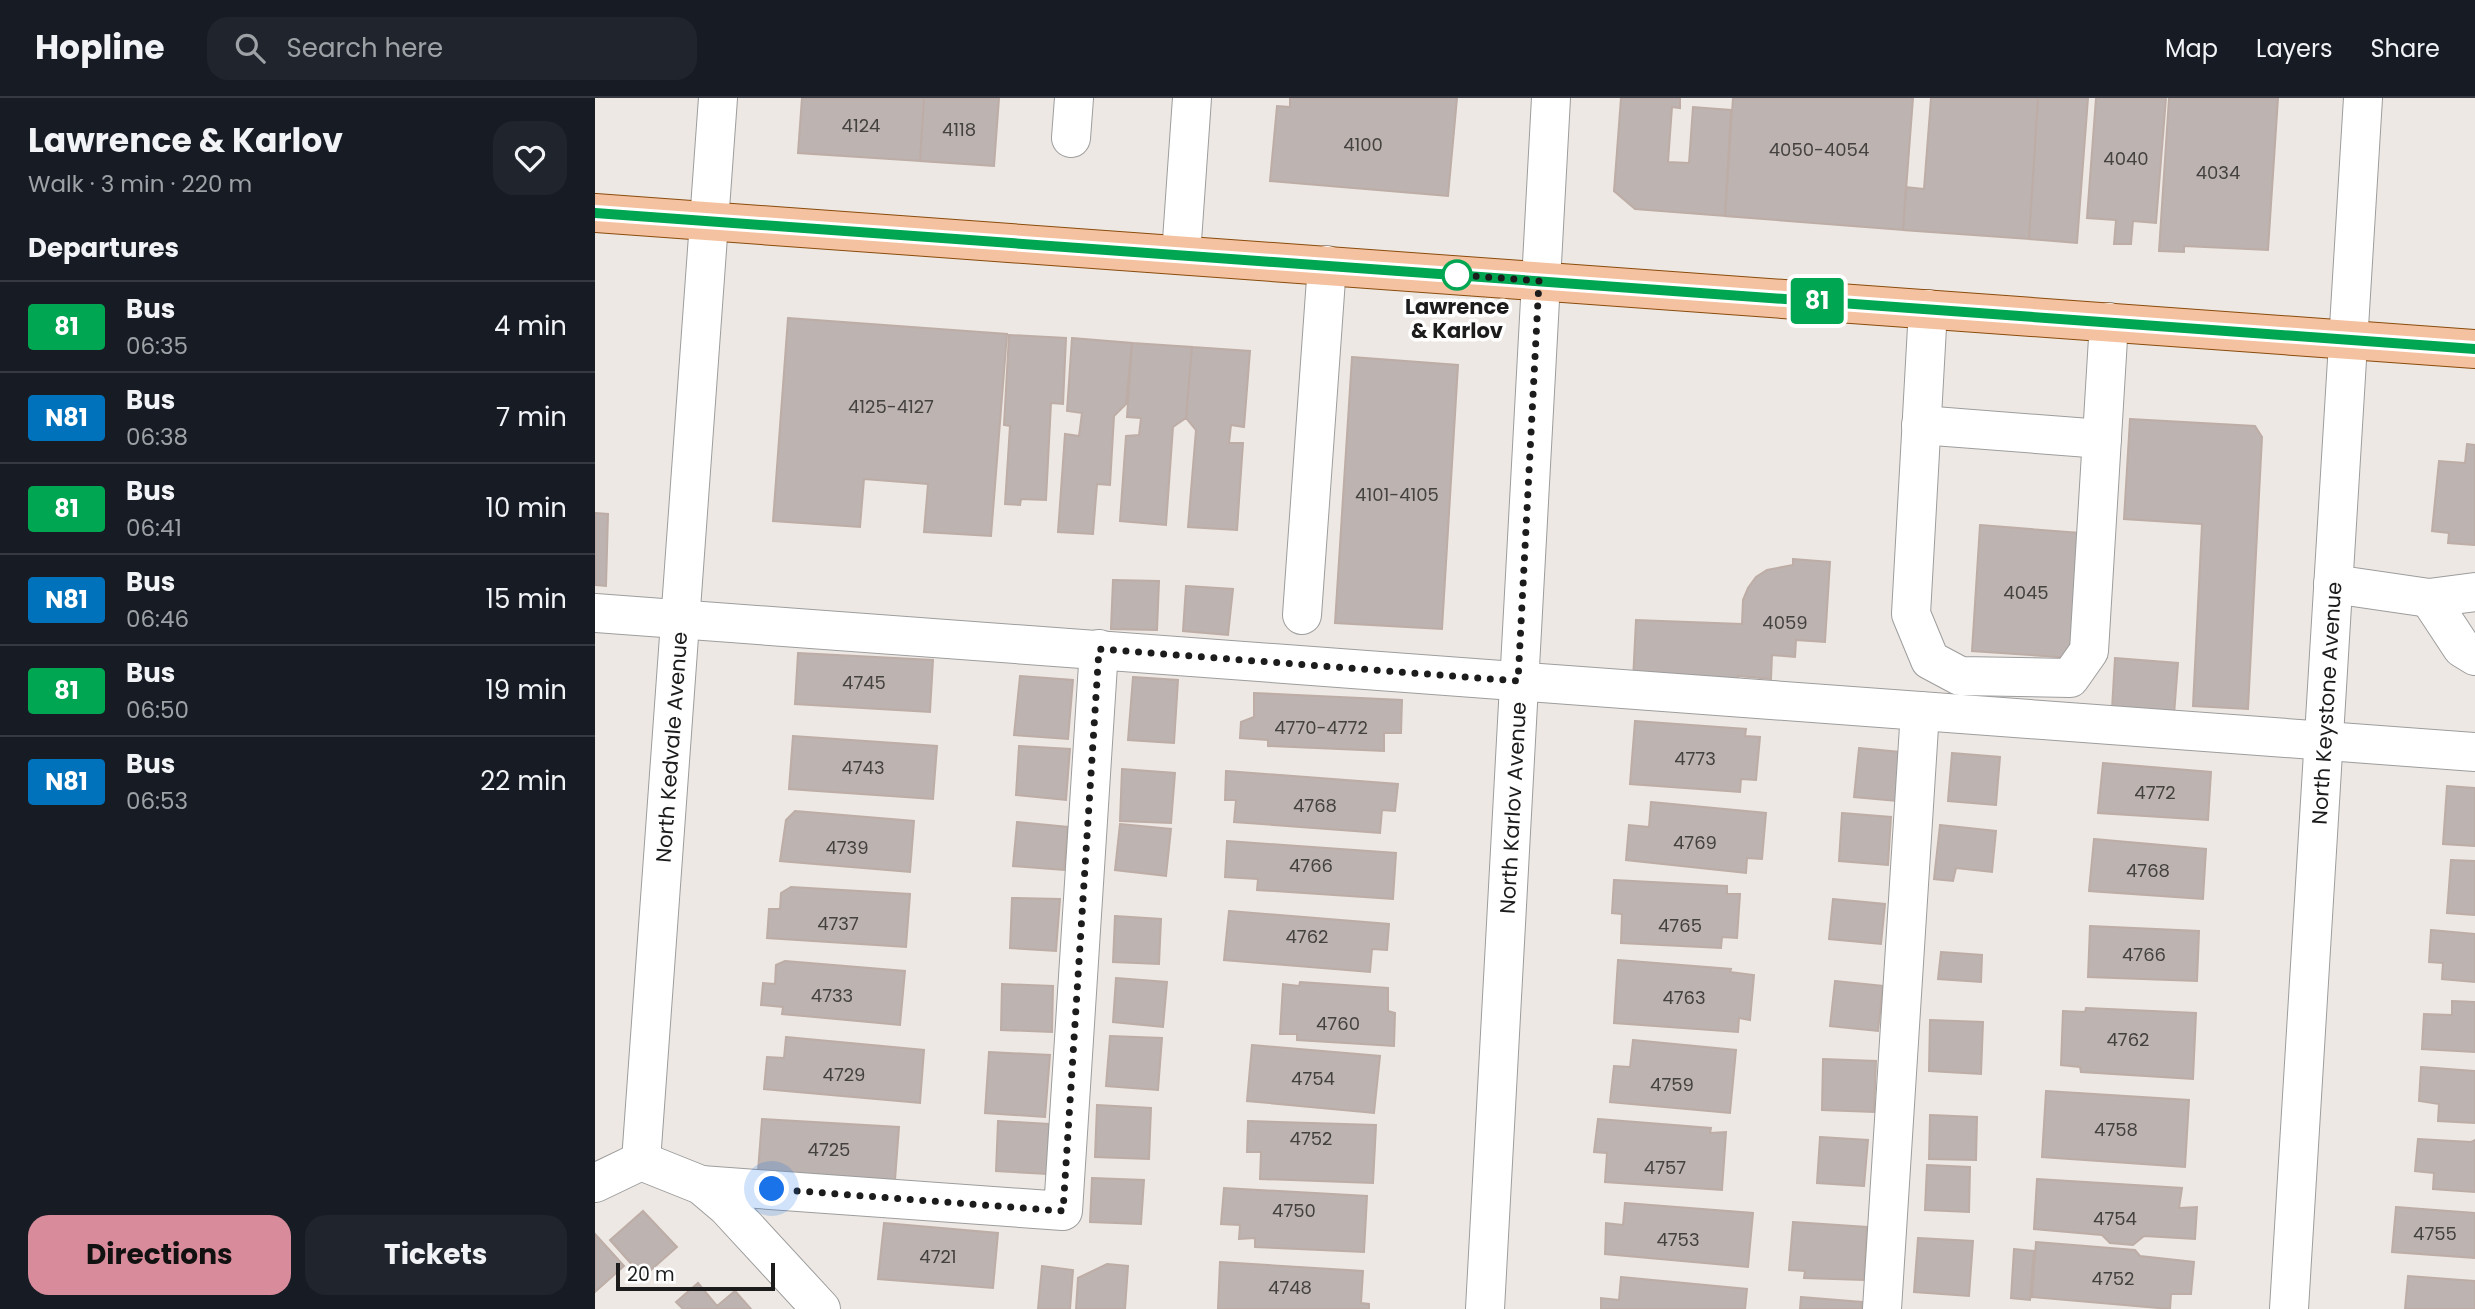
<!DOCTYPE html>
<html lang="en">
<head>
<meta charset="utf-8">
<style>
	body { margin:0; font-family:Poppins,sans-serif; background:#20242c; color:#f1f3f6; height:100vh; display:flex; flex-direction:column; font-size:26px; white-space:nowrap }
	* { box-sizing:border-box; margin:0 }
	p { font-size:23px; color:#9ea1a6 }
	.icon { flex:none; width:38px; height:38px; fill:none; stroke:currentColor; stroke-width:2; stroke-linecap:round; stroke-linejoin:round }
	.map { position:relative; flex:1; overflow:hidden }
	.sheet { display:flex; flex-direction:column; background:#171b24; width:595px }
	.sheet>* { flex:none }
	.badge { padding:0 14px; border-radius:5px; font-size:24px; line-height:46px }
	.scale { position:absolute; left:21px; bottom:18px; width:159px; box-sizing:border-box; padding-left:7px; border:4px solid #1c1c1c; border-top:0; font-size:19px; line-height:24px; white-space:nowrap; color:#1c1c1c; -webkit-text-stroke:5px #fff; paint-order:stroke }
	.you { position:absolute; width:35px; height:35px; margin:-18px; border:5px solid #fff; border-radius:50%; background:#1a73e8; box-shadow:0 0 0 10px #1a73e833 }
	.map>.badge { position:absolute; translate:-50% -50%; box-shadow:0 0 0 4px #fff }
	h2 { padding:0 28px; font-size:26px; line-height:63px }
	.round { display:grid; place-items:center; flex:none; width:74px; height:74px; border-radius:21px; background:#20242c }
	.headline { display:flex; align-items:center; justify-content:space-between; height:119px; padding:0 28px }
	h1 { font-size:33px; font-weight:700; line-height:52px }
	.cta { display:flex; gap:14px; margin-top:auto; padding:14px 28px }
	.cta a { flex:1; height:80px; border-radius:21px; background:#d88c9b; color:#111; font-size:28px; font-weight:700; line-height:80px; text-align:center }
	.cta a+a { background:#20242c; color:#f1f3f6 }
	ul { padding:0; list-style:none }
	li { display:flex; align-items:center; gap:21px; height:91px; padding:0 28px; border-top:2px solid #363941 }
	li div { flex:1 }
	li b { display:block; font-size:26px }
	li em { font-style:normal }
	li .badge { min-width:77px; font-weight:700; text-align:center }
	header { display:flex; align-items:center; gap:42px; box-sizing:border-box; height:98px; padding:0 35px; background:#171b24; border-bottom:2px solid #363941 }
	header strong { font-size:33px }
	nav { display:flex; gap:38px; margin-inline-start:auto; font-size:24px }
	.search { width:490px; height:63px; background:#20242c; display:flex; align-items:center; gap:18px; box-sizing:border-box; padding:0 24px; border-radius:21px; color:#9ea1a6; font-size:26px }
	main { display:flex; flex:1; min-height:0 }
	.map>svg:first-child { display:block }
	.building { fill:#bdb3b0; stroke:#bdada6; stroke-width:2 }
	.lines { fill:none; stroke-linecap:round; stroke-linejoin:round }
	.minor-casing { stroke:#9d9d9d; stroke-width:40 }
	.major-casing { stroke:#8a4b0b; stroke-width:40 }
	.minor { stroke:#fff; stroke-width:38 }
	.major { stroke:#f4c2a0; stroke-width:38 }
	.line-casing { stroke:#fff; stroke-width:16 }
	.line { stroke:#00a651; stroke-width:10 }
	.walk { stroke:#1c1c1c; stroke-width:7; stroke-dasharray:0 12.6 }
	.stop-dot { fill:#fff; stroke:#00a651; stroke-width:3.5 }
	.labels { text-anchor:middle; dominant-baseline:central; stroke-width:7; stroke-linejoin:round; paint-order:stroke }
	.number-label { font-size:18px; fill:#444241 }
	.stop-label { font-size:21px; font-weight:bold; fill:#1c1c1c; stroke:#fff }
	.street-label { font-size:21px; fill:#1c1c1c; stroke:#fff }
</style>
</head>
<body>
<header>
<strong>Hopline</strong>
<div class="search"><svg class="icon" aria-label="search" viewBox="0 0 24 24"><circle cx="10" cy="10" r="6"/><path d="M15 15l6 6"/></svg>Search here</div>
<nav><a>Map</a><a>Layers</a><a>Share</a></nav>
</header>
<main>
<section class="sheet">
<div class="headline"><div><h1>Lawrence &amp; Karlov</h1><p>Walk · 3 min · 220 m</p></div><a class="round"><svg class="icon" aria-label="heart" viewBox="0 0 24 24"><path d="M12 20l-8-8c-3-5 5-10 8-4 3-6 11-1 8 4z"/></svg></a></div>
<h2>Departures</h2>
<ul>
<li><span class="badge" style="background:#00a651;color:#fff">81</span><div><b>Bus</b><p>06:35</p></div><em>4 min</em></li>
<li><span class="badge" style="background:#0072bc;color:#fff">N81</span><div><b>Bus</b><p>06:38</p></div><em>7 min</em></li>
<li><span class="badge" style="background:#00a651;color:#fff">81</span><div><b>Bus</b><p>06:41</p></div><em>10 min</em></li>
<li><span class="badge" style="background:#0072bc;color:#fff">N81</span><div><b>Bus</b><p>06:46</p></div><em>15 min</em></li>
<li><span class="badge" style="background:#00a651;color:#fff">81</span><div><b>Bus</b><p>06:50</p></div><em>19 min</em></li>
<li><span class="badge" style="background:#0072bc;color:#fff">N81</span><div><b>Bus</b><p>06:53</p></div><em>22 min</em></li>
</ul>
<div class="cta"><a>Directions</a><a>Tickets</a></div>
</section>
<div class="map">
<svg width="1880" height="1211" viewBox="0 0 1880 1211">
	<rect width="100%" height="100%" fill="#ede8e3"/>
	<!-- building -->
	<path class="building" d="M207,0H329L325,63L203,55Z
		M329,0H404L399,68L325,63Z
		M695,0H862L853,98L675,83L682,8L695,9Z
		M1026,0H1085V10L1077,9L1073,64L1094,65L1098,9L1136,12L1130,118L1040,111L1019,93Z
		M1138,0H1318L1308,132L1130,118Z
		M1336,0H1443L1434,141L1308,132L1311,89L1329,91Z
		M1443,0H1493L1482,145L1434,141Z
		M1501,0H1571L1561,125L1538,123L1536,146H1519L1521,122L1492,120Z
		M1574,0H1683L1673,152L1589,148V154L1564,153Z
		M193,220L412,236L396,438L329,434L333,386L269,381L265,429L178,423Z
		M414,237L471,240L468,306L456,305L451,402L426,401L425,407L410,406L415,328L409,327Z
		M477,240L537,245L531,306L519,318L515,387L502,386L498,436L463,434L470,336L484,338L487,315L472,313Z
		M537,245L597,249L591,320L578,329L571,427L525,423L531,338L544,337L546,320L532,319Z
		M597,249L655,253L649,329L636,327L634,345H648L642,432L593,429L601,332L591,320Z
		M757,259L863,267L847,531L740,525Z
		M1535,321L1660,328L1667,339L1653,611L1598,608L1607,426L1529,421Z
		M1872,346L1880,347V447L1853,445L1854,435L1837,433L1844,363L1870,365Z
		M0,415L13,416L11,488L0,487Z
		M1385,427L1485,435L1477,560L1377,553Z
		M1198,461L1235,464L1230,544L1201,542L1200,559L1177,557L1176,581L1143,578L1142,590L1038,583L1041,522L1147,526L1148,502L1153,490L1161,479L1172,472L1198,467Z
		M518,482L564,483L562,532L516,531Z
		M591,488L638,491L633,537L588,533Z
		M203,555L338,562L335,614L200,606Z
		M1520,560L1583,565L1579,617L1517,611Z
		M425,578L478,582L473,641L419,637Z
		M538,579L583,582L579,645L533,642Z
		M659,595L807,602L806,635H789V653L673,648V642L645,640L646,624L659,619Z
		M1040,623L1151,631L1150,638L1165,639L1161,682L1146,681L1145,694L1035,686Z
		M198,638L342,648L338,701L194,691Z
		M424,648L475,651L471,702L421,697Z
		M1264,650L1305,654L1302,703L1259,699Z
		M1357,655L1405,659L1401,707L1353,703Z
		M1508,665L1616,674L1613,722L1503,715Z
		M527,671L580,675L576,725L525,723Z
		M631,673L803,686L800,713L787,712L785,735L639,724L641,702H630Z
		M1852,688L1880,690V748L1848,746Z
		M1056,704L1171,715L1167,761L1152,760L1151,775L1031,762L1034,727L1054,729Z
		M200,713L319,723L315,774L185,763L191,722Z
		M1247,715L1296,719L1293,767L1244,763Z
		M422,724L473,729L469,772L418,768Z
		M525,726L576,731L571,778L520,772Z
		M1345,727L1401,733L1397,774L1361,770L1358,783L1339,781Z
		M1499,741L1611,751L1608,801L1494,793Z
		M632,743L801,755L798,801L662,792L663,781L630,779Z
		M1856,762L1880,763V817L1852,815Z
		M1019,782L1132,788V796H1145L1142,840L1127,839L1126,850L1026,845L1027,816L1017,815Z
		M196,789L315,796L311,849L172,840L174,811H185L186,795Z
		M417,800L465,801L461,853L415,850Z
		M1238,801L1290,806L1286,846L1234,841Z
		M634,813L794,826L792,852L777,851L775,874L629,862Z
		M520,818L566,821L564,866L518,864Z
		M1495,828L1604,833L1602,883L1493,879Z
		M1836,832L1880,836V884L1847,881L1848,865L1834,864Z
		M1346,854L1387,857L1386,884L1343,881Z
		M1023,862L1136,871L1135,874L1159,877L1155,922L1144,920L1143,934L1019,925Z
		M190,863L310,873L305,927L187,916L188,909L166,907L168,885L180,886L181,867Z
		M521,880L572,884L568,929L518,924Z
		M1240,883L1288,888L1283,933L1235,928Z
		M705,884L793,890V913L800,915L799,948L702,942V936H685L688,886L704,888Z
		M407,886L458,888L457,934L406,932Z
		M1857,903L1880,904V954L1827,951L1829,916L1857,917Z
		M1491,910L1601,915L1598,981L1486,974L1485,969L1466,967L1468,913L1490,914Z
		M1335,922L1388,924L1386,976L1334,973Z
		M515,938L567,940L563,992L511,988Z
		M191,939L329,952L325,1005L169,991L172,959L189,960Z
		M1038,942L1141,952L1135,1015L1015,1004L1019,968L1035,969Z
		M657,947L785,958L779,1015L652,1003Z
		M394,954L455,957L450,1019L390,1015Z
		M1228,961L1281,963L1279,1014L1227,1012Z
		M1826,969L1880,973V1025L1843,1023L1844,1006L1824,1003Z
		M1451,993L1594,1002L1590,1069L1447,1059Z
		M502,1007L556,1010L554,1061L500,1059Z
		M1335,1017L1382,1019L1381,1062L1334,1061Z
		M167,1021L304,1029L300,1082L163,1073Z
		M1003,1021L1116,1030L1115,1035L1131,1034L1127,1092L1010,1084L1012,1055L999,1054Z
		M403,1023L454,1026L452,1076L401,1073Z
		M653,1023L781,1027L778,1085L665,1081L666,1054H652Z
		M1225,1039L1273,1042L1269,1088L1222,1085Z
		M1823,1041L1876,1044L1880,1042V1094L1838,1091L1839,1075L1820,1073Z
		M1332,1067L1375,1069L1374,1114L1330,1112Z
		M497,1080L549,1082L546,1126L495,1124Z
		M1442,1081L1587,1090L1584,1110L1602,1109L1600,1141L1549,1138L1538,1147L1515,1145L1507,1137L1439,1131Z
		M629,1090L772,1098L769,1154L660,1149V1140L644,1141L645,1127L626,1126Z
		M1030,1105L1158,1115L1153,1169L1010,1156L1011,1125L1028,1127Z
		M1801,1109L1880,1115V1160L1797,1154Z
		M48,1113L82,1149L48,1179L15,1142Z
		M1198,1124L1272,1129L1269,1182L1209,1180L1210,1173L1194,1172Z
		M289,1125L403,1135L398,1190L283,1181Z
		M0,1136L29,1168L0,1194Z
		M1323,1140L1378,1143L1374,1198L1319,1194Z
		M1441,1144L1540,1152L1545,1158L1599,1164L1596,1196H1576L1575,1211L1437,1199Z
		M1419,1151L1439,1153L1435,1202L1416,1200Z
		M625,1164L768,1173L766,1205L774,1206V1211H623Z
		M512,1166L533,1168L530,1211H481L483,1180Z
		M447,1168L478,1172L475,1211H443Z
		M1813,1178L1880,1183V1211H1810Z
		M1026,1179L1152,1191L1150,1211H1006V1200L1024,1202Z
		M103,1185L122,1208L140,1193L156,1211H88L81,1204Z
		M1206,1199L1267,1204L1266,1211H1205Z"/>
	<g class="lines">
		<!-- minor casing -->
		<g class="minor-casing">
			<g id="minor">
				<path d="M476,40L479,0"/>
				<path d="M586,157L597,0"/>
				<path d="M1333,211L1316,516L1335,562L1365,578L1475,580L1494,553L1514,224"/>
				<path d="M1326,327L1507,341"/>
				<path d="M1738,486L1834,500L1880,494"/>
				<path d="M1834,500L1867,550L1880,558"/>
				<path d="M0,515L1880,654"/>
				<path d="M707,517L732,167"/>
				<path id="s1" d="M46,1063L123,0"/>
				<path d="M46,1063L106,1087L132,1109L226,1211"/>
				<path d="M0,1085L46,1063"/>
				<path d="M106,1087L468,1113L504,551"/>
				<path id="s2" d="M890,1211L956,0"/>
				<path d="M1287,1211L1325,613"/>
				<path id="s3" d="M1694,1211L1768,0"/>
			</g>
		</g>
		<!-- major casing -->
		<g class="major-casing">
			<path id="major" d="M0,115L1880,251"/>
		</g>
		<!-- minor -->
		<use href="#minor" class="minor"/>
		<!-- major -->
		<use href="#major" class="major"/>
	</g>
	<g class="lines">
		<!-- line casing -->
		<g class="line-casing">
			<path id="line" d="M0,115L1880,251"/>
		</g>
		<!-- line -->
		<use href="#line" class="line"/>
		<!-- walk -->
		<path class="walk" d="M177,1091L468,1113L504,551L923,583L944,183L853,176L862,177"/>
	</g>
	<!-- markers -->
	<circle class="stop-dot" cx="862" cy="177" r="14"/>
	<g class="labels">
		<!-- number labels -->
		<g class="number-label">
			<text x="266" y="27">4124</text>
			<text x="364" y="31">4118</text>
			<text x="768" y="46">4100</text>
			<text x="1224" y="51">4050-4054</text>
			<text x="1531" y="60">4040</text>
			<text x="1623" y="74">4034</text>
			<text x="296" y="308">4125-4127</text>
			<text x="802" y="396">4101-4105</text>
			<text x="1431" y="494">4045</text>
			<text x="1190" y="524">4059</text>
			<text x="269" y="584">4745</text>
			<text x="726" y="629">4770-4772</text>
			<text x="1100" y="660">4773</text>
			<text x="268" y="669">4743</text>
			<text x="1560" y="694">4772</text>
			<text x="720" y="707">4768</text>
			<text x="1100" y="744">4769</text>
			<text x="252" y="749">4739</text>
			<text x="716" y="767">4766</text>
			<text x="1553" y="772">4768</text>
			<text x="243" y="825">4737</text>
			<text x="1085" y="827">4765</text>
			<text x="712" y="838">4762</text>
			<text x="1549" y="856">4766</text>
			<text x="237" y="897">4733</text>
			<text x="1089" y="899">4763</text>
			<text x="743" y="925">4760</text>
			<text x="1533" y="941">4762</text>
			<text x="249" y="976">4729</text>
			<text x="718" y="980">4754</text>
			<text x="1077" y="986">4759</text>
			<text x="1521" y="1031">4758</text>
			<text x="716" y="1040">4752</text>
			<text x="234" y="1051">4725</text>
			<text x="1070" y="1069">4757</text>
			<text x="699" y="1112">4750</text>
			<text x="1520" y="1120">4754</text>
			<text x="1840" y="1135">4755</text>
			<text x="1083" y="1141">4753</text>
			<text x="343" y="1158">4721</text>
			<text x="1518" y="1180">4752</text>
			<text x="695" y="1189">4748</text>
		</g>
		<!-- stop labels -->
		<g class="stop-label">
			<text x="862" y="208">Lawrence<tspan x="862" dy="24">&amp; Karlov</tspan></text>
		</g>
		<!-- street labels -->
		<g class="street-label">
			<text stroke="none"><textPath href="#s3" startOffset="607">North Keystone Avenue</textPath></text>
			<text stroke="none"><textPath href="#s1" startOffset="415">North Kedvale Avenue</textPath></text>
			<text stroke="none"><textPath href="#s2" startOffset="502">North Karlov Avenue</textPath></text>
		</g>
	</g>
</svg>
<div class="scale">20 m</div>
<div class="you" style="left:177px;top:1091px"></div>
<b class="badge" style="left:1222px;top:203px;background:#00a651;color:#fff">81</b>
</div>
</main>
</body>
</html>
